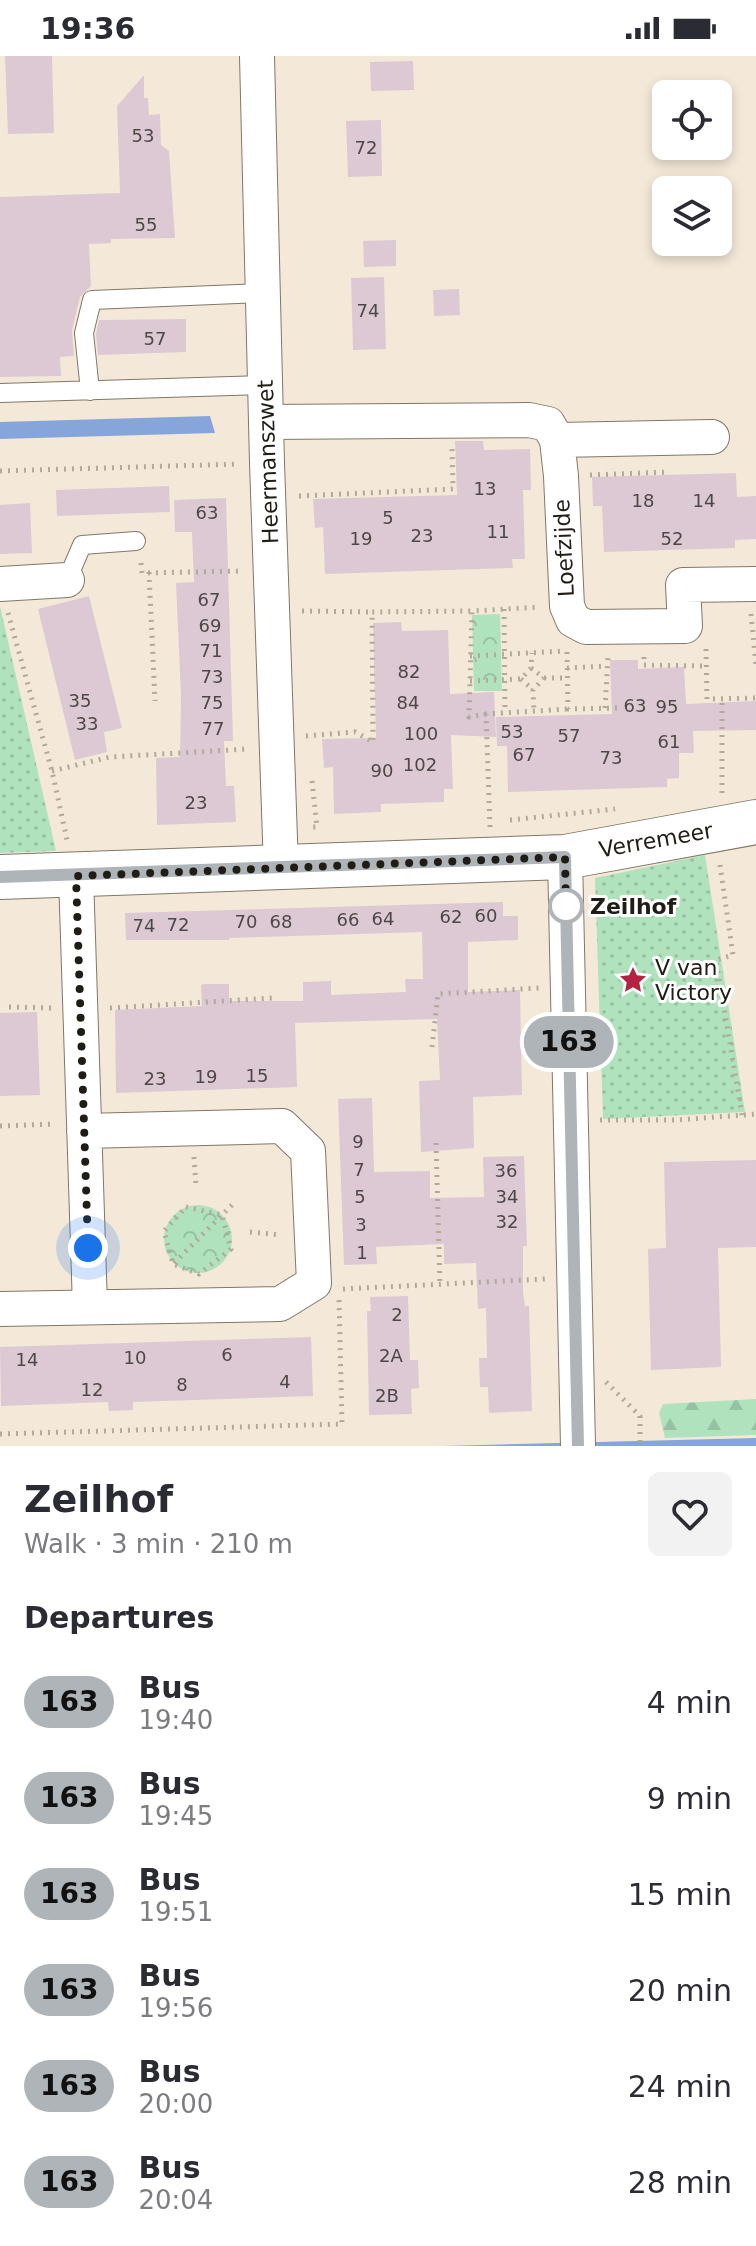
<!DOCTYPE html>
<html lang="en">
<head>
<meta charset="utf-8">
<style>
	body { margin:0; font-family:"DejaVu Sans",sans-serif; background:#f2f2f3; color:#2b2b33; height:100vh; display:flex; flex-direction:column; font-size:30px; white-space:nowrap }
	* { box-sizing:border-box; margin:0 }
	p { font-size:26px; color:#7c7c81 }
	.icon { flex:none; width:44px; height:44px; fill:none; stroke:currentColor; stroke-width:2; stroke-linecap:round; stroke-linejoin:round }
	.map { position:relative; height:1390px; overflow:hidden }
	.details { display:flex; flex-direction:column; background:#fff; flex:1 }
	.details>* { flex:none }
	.badge { padding:0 16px; border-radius:26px; font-size:28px; line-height:52px }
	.controls { position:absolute; left:652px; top:24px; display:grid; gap:16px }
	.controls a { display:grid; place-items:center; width:80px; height:80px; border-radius:12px; background:#fff; box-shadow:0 4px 12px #0003; font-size:40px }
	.you { position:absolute; width:40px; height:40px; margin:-20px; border:6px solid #fff; border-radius:50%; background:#1a73e8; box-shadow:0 0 0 12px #1a73e833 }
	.map>.badge { position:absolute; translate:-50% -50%; box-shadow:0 0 0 4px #fff }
	h2 { padding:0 24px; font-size:30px; line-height:72px }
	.round { display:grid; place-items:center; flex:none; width:84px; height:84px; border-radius:12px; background:#f2f2f3 }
	.head { display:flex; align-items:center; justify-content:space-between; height:136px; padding:0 24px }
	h1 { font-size:38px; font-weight:800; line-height:60px }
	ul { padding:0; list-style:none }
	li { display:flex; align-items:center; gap:24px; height:96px; padding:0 24px }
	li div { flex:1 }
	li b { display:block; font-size:30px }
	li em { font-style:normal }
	li .badge { min-width:88px; font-weight:700; text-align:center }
	.status { display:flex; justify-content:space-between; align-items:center; height:56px; padding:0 40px; background:#fff; direction:ltr }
	.status svg { height:22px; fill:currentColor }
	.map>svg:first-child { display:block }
	.grass { fill:url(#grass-dots) }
	.forest { fill:url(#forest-firs) }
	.park { fill:url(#park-crowns) }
	.water { fill:#86a5da }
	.building { fill:#dcc9d4 }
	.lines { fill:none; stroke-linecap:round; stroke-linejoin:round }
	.lane-casing { stroke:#817768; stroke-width:20 }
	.street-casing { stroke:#817768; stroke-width:36 }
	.secondary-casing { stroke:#817768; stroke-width:46 }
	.path { stroke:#b1a99c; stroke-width:5; stroke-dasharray:2 6; stroke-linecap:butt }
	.lane { stroke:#fff; stroke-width:18 }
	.street { stroke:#fff; stroke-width:34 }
	.secondary { stroke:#fff; stroke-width:44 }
	.line-casing { stroke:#fff; stroke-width:18 }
	.line { stroke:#afb4b9; stroke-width:12 }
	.walk { stroke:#201c16; stroke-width:8; stroke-dasharray:0 14.4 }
	.stop-dot { fill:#fff; stroke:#afb4b9; stroke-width:4 }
	.labels { text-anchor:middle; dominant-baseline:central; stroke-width:6; stroke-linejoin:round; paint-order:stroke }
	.number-label { font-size:18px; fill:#4f4746 }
	.street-label { font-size:22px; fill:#201c16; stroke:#fff }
	.stop-label { font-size:22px; font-weight:bold; fill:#201c16; stroke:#fff; text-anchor:start }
	.poi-label { font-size:22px; fill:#201c16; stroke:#fff; text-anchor:start }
</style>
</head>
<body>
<div class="status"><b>19:36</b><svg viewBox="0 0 49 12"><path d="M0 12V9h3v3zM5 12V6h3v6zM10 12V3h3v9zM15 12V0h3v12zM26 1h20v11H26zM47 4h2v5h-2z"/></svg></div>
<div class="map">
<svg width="756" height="1390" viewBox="0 0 756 1390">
	<defs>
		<pattern id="grass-dots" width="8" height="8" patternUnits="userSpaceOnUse" patternTransform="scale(2)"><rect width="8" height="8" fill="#b0e2be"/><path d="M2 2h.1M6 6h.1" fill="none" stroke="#97c1a3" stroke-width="1.8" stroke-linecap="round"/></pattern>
		<pattern id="forest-firs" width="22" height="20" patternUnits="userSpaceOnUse" patternTransform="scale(2)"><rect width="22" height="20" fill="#b0e2be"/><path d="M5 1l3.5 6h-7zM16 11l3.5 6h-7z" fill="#97c1a3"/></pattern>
		<pattern id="park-crowns" width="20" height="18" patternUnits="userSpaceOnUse" patternTransform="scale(2)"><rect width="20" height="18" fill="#b0e2be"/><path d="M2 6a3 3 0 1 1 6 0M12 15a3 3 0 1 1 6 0" fill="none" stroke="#97c1a3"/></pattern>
	</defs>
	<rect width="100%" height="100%" fill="#f4e9d9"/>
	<!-- grass -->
	<path class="grass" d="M0,550L56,795L0,797Z
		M705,799L745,1056L603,1063L595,822Z"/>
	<!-- forest -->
	<path class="forest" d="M756,1343V1379L665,1382L659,1357L663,1348Z"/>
	<!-- park -->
	<path class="park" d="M500,558L502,635H474L472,559Z
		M164 1183a34 34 0 1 1 68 0a34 34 0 1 1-68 0Z"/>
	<!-- water -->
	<path class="water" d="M210,360L215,377L0,383V366Z
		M756,1382V1390H443Z"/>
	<!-- building -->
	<path class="building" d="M5,0H52L54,77L8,78Z
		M413,5L414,34L371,35L370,6Z
		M144,19V42H148L149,59L160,58L161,89L169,95L175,182L111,183V187L89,188L91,230L80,241L72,274L74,300L60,301L61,320L0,321V141L120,137L117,50Z
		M381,64L382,120L348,121L346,65Z
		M396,184V210L364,211L363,185Z
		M384,221L386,293L353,294L351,222Z
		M459,233L460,259L434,260L433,234Z
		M186,263V296L98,299L96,278L99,264Z
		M455,385H483L484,394L530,393L531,434H523L525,503H512L513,512L325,518L323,471L315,472L313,443L457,439Z
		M736,417L737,441L756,440V483L735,484V492L604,496L602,450H593L592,421Z
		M169,430L170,456L57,460L56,434Z
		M226,442L233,685H224L226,730H234L236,766L157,769L156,702L180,701L181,640L176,527L194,526L192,476H175L174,444Z
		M30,447L32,497L0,498V449Z
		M89,540L122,672L104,676L107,696L75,704L38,553Z
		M401,566L402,575L448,574L450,638L494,636L496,681L451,679L453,733H444V746L381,748V756L334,758L333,711L324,712L322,683L376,682L373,567Z
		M610,604H638V613L684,611L686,648L756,645V674L693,675L694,697H679V722L667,723V731L508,736L507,690H497L496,661L612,658Z
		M503,846V860H518V884L468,886V936L520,934L522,1039L473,1041L474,1092L421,1096L419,1025L440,1024L437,963L295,967L297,1031L116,1037L115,954L202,950L201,929L204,928H229V945H303V926L331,925V939L355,938L406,936L405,923H423L422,876L229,882V884H126L125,857Z
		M37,956L40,1039L0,1040V957Z
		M372,1042L374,1116L430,1115V1142L484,1141L483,1101L524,1100L527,1190H523V1236L525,1250H529L532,1355L489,1357L488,1331H480L479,1302H487L486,1252L478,1253L476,1207L444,1208V1188L376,1191L377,1208L344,1209L338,1043Z
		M756,1104V1191L718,1192L721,1311L651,1314L648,1193L666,1192L664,1106Z
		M408,1240L410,1304H418L419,1332L411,1333L412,1358L369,1359L367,1255H371L370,1241Z
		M311,1281L313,1340L133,1346V1354L109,1355L108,1346L1,1350L0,1291Z"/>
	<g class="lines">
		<!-- lane casing -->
		<g class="lane-casing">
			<path id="lane" d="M90,335L84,277L92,244L262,237
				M0,337L265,329
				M67,524L82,489L136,485"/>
		</g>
		<!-- street casing -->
		<g class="street-casing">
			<path id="street" d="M257,0L267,407L281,812
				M267,366L529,364L548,368L557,384L561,420L567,550L573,564L586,571L685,570L683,529L756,528
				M557,384L712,381
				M0,528L67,524
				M565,801L578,1390
				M76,820L90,1251
				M0,1253L280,1248L314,1227L308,1095L282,1070L84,1075"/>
		</g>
		<!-- secondary casing -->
		<g class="secondary-casing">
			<path id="secondary" d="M0,821L565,801L756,766"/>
		</g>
		<!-- path -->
		<path class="path" d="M0,415L239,408
			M590,419L668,416
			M299,440L453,433L452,393
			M141,507L142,517L243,515
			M149,516L155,645
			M504,553L505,657
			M302,555L372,556
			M8,557L52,715L67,784
			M751,558L756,610
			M706,593L707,643L756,642
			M567,596L568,653L618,652
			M470,600L565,595
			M644,601V609L706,610
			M531,612L544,622L533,634L534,655
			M567,612L607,610
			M544,622H567
			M521,623L533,634
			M470,625L521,623L531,612L532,597
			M605,652L608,601
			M486,658L469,661L472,555L540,551
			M306,680L355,676L373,686L372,556L472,555
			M52,715L110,701L248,693
			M312,725L317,771H313
			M722,737V643
			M510,764L615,753
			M490,771L486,658L568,653
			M720,809L733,899L716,904L742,1059
			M9,951L52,952
			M110,952L272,942
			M432,991L438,938L539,932
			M600,1064H677L756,1058
			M0,1070L55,1068
			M436,1087L440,1229
			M194,1101L196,1130
			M186,1151L222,1159L231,1193L199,1218L173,1208L164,1175Z
			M250,1176L281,1179
			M174,1207L235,1146
			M343,1233L545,1223
			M606,1326L640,1360V1390
			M0,1378L342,1368L339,1243"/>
		<!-- lane -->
		<use href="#lane" class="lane"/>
		<!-- street -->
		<use href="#street" class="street"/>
		<!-- secondary -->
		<use href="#secondary" class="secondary"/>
	</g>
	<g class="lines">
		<!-- line casing -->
		<g class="line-casing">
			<path id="line" d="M0,821L565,801L578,1390"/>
		</g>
		<!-- line -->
		<use href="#line" class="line"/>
		<!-- walk -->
		<path class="walk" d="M88,1192L76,820L565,801L566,853V850"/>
	</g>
	<!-- icons -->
	<defs>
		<g id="sight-bare" transform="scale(2.16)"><path d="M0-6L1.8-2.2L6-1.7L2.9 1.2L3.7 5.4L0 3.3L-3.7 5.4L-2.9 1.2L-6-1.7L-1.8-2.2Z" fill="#b42241" stroke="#fff" stroke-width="2.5" paint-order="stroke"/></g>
	</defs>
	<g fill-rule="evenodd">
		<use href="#sight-bare" x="633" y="924"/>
	</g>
	<!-- markers -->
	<circle class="stop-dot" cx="566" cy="850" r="16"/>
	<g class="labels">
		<!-- number labels -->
		<g class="number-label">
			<text x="143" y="79">53</text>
			<text x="366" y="91">72</text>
			<text x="146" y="168">55</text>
			<text x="368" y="254">74</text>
			<text x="155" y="282">57</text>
			<text x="485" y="432">13</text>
			<text x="643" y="444">18</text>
			<text x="704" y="444">14</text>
			<text x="207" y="456">63</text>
			<text x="388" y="461">5</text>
			<text x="498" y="475">11</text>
			<text x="422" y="479">23</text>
			<text x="361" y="482">19</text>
			<text x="672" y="482">52</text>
			<text x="209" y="543">67</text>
			<text x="210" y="569">69</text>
			<text x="211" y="594">71</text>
			<text x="409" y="615">82</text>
			<text x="212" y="620">73</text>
			<text x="80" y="644">35</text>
			<text x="212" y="646">75</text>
			<text x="408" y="646">84</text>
			<text x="635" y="649">63</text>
			<text x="667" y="650">95</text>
			<text x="87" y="667">33</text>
			<text x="213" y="672">77</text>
			<text x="512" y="675">53</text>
			<text x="421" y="677">100</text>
			<text x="569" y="679">57</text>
			<text x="669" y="685">61</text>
			<text x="524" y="698">67</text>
			<text x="611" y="701">73</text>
			<text x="420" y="708">102</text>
			<text x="382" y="714">90</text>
			<text x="196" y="746">23</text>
			<text x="486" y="859">60</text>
			<text x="451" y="860">62</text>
			<text x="383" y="862">64</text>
			<text x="348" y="863">66</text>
			<text x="246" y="865">70</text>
			<text x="281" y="865">68</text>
			<text x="178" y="868">72</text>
			<text x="144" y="869">74</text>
			<text x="257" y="1019">15</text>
			<text x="206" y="1020">19</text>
			<text x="155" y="1022">23</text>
			<text x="358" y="1085">9</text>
			<text x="359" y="1113">7</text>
			<text x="506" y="1114">36</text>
			<text x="360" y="1140">5</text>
			<text x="507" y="1140">34</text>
			<text x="507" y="1165">32</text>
			<text x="361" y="1168">3</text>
			<text x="362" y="1196">1</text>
			<text x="397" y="1258">2</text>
			<text x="227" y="1298">6</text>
			<text x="391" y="1299">2A</text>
			<text x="135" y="1301">10</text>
			<text x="27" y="1303">14</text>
			<text x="285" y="1325">4</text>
			<text x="182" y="1328">8</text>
			<text x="92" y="1333">12</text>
			<text x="387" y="1339">2B</text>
		</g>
		<!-- street labels -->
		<g class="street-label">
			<text transform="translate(268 406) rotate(-92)">Heermanszwet</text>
			<text transform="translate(564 492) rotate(-93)">Loefzijde</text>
			<text transform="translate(656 784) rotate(-10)">Verremeer</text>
		</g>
		<!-- stop labels -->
		<g class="stop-label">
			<text x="590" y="850">Zeilhof</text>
		</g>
		<!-- poi labels -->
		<g class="poi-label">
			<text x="655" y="911">V van<tspan x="655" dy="25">Victory</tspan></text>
		</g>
	</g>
</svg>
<div class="controls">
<a><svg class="icon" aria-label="locate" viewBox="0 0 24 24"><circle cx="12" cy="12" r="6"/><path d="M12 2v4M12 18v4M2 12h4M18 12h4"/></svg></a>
<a><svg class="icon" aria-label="layers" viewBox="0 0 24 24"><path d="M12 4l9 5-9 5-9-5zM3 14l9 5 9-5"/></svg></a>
</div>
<div class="you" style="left:88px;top:1192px"></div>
<b class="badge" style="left:569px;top:986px;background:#afb4b9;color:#111">163</b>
</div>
<section class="details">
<div class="head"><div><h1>Zeilhof</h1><p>Walk · 3 min · 210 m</p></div><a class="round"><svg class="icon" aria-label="heart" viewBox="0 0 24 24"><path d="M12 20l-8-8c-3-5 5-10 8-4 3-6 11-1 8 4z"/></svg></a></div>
<h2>Departures</h2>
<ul>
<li><span class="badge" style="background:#afb4b9;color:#111">163</span><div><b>Bus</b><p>19:40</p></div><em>4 min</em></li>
<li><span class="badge" style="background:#afb4b9;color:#111">163</span><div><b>Bus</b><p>19:45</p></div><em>9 min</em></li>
<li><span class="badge" style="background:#afb4b9;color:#111">163</span><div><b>Bus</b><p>19:51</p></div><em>15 min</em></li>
<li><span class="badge" style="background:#afb4b9;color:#111">163</span><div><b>Bus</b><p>19:56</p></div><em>20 min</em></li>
<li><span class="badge" style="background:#afb4b9;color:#111">163</span><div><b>Bus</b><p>20:00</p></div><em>24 min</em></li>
<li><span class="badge" style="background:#afb4b9;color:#111">163</span><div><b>Bus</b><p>20:04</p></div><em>28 min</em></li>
</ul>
</section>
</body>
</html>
